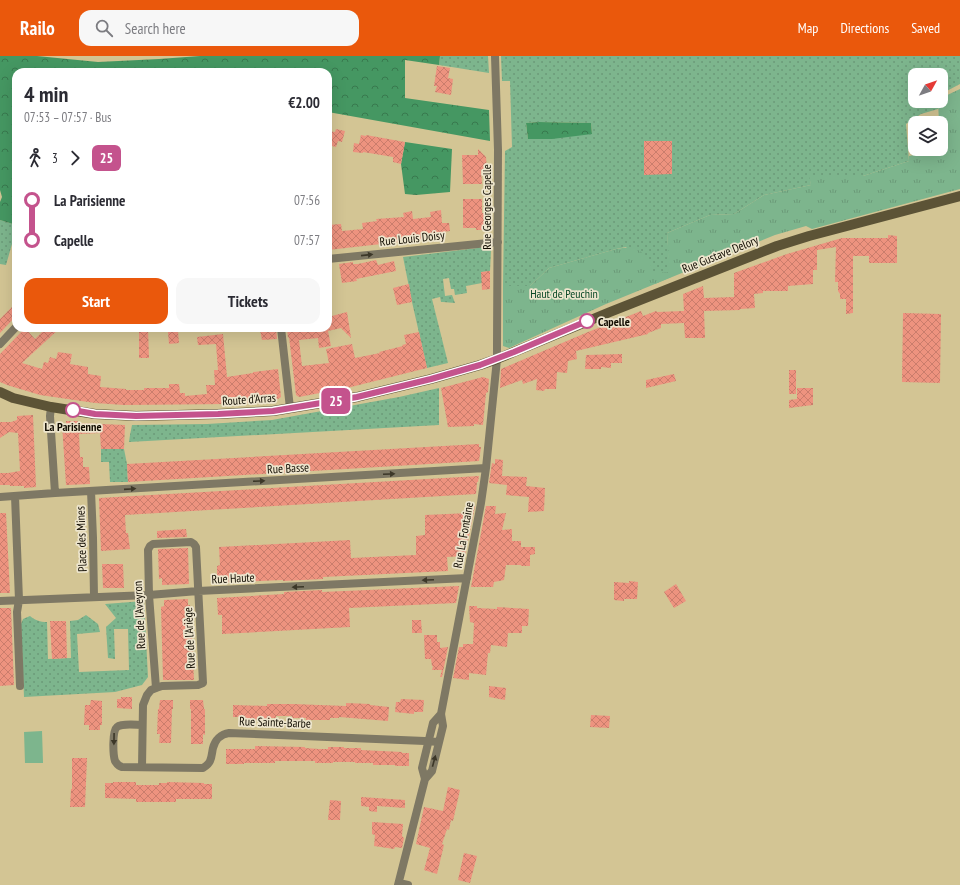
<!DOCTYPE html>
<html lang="en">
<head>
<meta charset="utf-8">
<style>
	body { margin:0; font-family:"PT Sans Narrow",sans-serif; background:#f7f7f7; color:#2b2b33; height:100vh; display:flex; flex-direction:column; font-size:15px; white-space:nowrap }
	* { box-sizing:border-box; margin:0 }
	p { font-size:13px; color:#7c7c81 }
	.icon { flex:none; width:22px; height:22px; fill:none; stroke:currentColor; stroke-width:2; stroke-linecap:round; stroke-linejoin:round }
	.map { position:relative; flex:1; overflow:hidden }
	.side { position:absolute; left:12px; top:12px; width:320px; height:264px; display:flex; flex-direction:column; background:#fff; border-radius:12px; box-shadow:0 4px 16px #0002 }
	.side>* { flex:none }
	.badge { padding:0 8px; border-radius:6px; font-size:14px; line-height:26px }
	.needle { width:26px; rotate:50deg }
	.fabs { position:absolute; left:908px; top:12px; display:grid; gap:8px }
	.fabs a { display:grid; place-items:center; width:40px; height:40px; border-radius:8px; background:#fff; box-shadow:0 4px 16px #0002; font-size:20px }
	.map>.badge { position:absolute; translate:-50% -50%; box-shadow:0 0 0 2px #fff }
	.legs { display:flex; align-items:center; gap:6px; height:44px; padding:0 12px; font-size:13px }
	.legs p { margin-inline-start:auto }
	.head { display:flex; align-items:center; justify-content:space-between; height:68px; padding:0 12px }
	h1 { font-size:22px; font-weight:700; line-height:30px }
	.primary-button { display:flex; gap:8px; margin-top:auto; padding:8px 12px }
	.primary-button a { flex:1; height:46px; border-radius:12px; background:#ea580c; color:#fff; font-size:16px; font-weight:700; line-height:46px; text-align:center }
	.primary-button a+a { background:#f7f7f7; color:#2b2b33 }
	ul { padding:0 12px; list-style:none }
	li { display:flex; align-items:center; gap:14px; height:40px; font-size:15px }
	li i { display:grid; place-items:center; width:6px; height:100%; margin:0 5px; background:currentColor }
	li i::after { content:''; width:10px; height:10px; margin:-5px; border:3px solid; border-radius:50%; background:#fff }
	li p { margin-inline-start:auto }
	li:first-child i { background:linear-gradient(#0000 50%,currentColor 0) }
	li:last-child i { background:linear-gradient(currentColor 50%,#0000 0) }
	header { display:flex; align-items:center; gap:24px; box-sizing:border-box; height:56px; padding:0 20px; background:#ea580c; color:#fff }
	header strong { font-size:19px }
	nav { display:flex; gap:22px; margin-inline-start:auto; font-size:14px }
	.search { width:280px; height:36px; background:#f7f7f7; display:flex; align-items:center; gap:10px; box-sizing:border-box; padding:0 14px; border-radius:12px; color:#7c7c81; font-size:15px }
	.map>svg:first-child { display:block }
	.grass { fill:url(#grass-dots); fill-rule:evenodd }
	.forest { fill:url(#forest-crowns) }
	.park { fill:url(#park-tufts) }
	.garden { fill:#7db58d }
	.building { fill:url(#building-cross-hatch) }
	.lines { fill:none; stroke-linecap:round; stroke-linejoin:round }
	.minor { stroke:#7e7864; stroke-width:8 }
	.secondary { stroke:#5c5336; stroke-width:10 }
	.oneway { fill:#3c3728 }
	.line-1-casing { stroke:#fff; stroke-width:9 }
	.line-1 { stroke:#c4538d; stroke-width:6 }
	.stop-1-dot { fill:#fff; stroke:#c4538d; stroke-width:2 }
	.labels { text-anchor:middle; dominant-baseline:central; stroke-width:3.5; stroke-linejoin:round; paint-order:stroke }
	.street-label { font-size:12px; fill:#100b00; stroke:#ede5cd }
	.park-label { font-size:12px; fill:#094926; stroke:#ede5cd }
	.stop-label { font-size:12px; font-weight:bold; fill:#100b00; stroke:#ede5cd; text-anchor:start }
</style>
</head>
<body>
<header>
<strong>Railo</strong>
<div class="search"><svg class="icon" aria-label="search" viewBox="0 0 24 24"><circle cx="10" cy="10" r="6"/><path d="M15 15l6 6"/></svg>Search here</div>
<nav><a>Map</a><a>Directions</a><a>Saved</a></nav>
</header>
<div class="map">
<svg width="960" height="829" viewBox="0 0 960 829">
	<defs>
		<pattern id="grass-dots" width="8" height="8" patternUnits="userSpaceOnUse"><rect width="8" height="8" fill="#7db58d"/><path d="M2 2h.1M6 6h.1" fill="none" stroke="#6b9a78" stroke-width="1.8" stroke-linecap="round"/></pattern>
		<pattern id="forest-crowns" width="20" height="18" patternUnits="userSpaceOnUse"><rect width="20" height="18" fill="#459762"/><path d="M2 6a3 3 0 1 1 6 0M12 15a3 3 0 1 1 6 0" fill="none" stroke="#38794e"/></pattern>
		<pattern id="park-tufts" width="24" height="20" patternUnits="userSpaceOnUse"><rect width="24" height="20" fill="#7db58d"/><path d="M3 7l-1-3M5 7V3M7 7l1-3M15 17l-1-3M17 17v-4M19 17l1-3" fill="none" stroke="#6b9a78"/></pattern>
		<pattern id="building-cross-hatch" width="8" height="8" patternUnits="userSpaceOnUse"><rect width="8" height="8" fill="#ed937f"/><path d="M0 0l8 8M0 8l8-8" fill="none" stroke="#ca7d6c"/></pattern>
	</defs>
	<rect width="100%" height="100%" fill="#d3c594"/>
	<!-- grass -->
	<path class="grass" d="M440,0H488L489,17L439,9Z
		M501,0H960V28L941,38V19H915V45H938V53L921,58L906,68L909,105L863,120H810L811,129L764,139L734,158L710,159L667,177L670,216L671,221L655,228L626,191L616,193L549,212L530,230H503L505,95L512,91L510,25H502ZM539,66L591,67L592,77L528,83L526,67ZM671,85L672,118H644V86Z
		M0,164L16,169V174L6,209L0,208Z
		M486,191L491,194L490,215L482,216V227L466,230L467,237L455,239L454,233H451L449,222L443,223L445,240L452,239L455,247L443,246H441L440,241L432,243L448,307L427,312L412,246L403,201Z
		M439,332V369L129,386L130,379L132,369L207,368L272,364L399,341Z
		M101,393H124L127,408L128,426H110L109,406H101Z
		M144,545L148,621L142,629L115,636L24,641L21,568L23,563L30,560C35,564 40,566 47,566L48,603L71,602L70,565L78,564L86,559L98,568L100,576L77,578L79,616L129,614L128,573H114L115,603L108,602L106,571L116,562L105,548Z"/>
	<!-- forest -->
	<path class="forest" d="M0,0H37L98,6L159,3L200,0H440L439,9L405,4V42L489,54L490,85L328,56V16H16V169L0,164V146L2,141L0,134Z
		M539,66L591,67L592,78L552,83H528L526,67Z
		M405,86L452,93L450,136L416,139L405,138L401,108Z"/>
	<!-- park -->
	<path class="park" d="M960,33V133L812,173L806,170L775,179L606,248L509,292L503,290V230H530L549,212L616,193C630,191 639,190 647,203C651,209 652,210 652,217L669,216L667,177L710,159L734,158L764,139L811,129L809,120H863L909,105V100L941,93V67H939L938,45H941V42Z"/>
	<!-- garden -->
	<path class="garden" d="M42,675L43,707H25L24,676Z"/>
	<!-- building -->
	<path class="building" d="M437,10L450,12L448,22L453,23L451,39L435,36L437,30H434Z
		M336,73L345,75L342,86L338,85L336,91L328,89V75L335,76Z
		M361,79L366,80V79L405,86L401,108L393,106V101L363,96V97L353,96L354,87L359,88Z
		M644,85H672V118L644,119Z
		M478,93L486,101L487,114H481L482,128H463L462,99H478Z
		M463,143H482V157H487V169L483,174H476V172H463Z
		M441,154L442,167H449L450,175L443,176L444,181L328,194V169L341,168L342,175L363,173L362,167L377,165L376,163L404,161L403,157L412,155L413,163L431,161L430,156Z
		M888,179L897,180V207H869V200H853V257L846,258V243H840V238L838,235V226H835L836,191L817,194V193V214H813V228L788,230V235H763V237L754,238L755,252L740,253V254L704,255L705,282H685L684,267L661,268V272L648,277V278L576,295L577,303L568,305L567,317L557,316L556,333H545L544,335L536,334L537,323L523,328L522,324L500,332L501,313L588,276L641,255L643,260L656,255L657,256L684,255L683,238L703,230L704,242L734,241V217L787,198L842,182H888Z
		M376,204L378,209L394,205L396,215L356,223L357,225L342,227L339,208L353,206V208H358Z
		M490,215V233L482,234L481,216Z
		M409,228L412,246L397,249L393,232Z
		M16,247V260L0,277V263Z
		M347,256L351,282L341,272L328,275L331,290L319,292L318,282L299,284L302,310L329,307L326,293L352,288L355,302L380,297L379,296L403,290L402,289L406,288L404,279L419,276L427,312L351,331L299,341L296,339L289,281L288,282L287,272H328V273V261Z
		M903,257L941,258L940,327L902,326Z
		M25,272L35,283L46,272H60L22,307L42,313L44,306L48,307L50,301L56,303L58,296L72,298L70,308L88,311V318L101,320L100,331L126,333V334H144V332H169V328H179L180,337H185V340L207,338L206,329H215L214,314H218L216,288L198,289L197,281L223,278L227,321L253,317V316L278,313L281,341L278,343L261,346L229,348L124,349L95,347L40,339L7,329L0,326V298Z
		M139,272H148L149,302H139Z
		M276,272L277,283L262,284L260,274Z
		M178,275L179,287L169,288L168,276Z
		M622,298V307H611V312L601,311V313H585L586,299Z
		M789,314H796V338H789Z
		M674,318L676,325L646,332V324Z
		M483,321L489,323L488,336L486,337L483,369L474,368V370L448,371L441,332Z
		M797,332H813V349L789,352V344L797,343Z
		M33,359L36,431L24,432V430H10V429H0V417H8L20,415L18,377L9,376L0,382V366H11L17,364V360Z
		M66,365H78V367L125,369L124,393H101L100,377L79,378L80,401H83V411H89L90,428L66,429L62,368H66Z
		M479,388V391H481L479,405L128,426L127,408Z
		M495,403L503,404L502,420L527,421L526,430L545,432L544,455L528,456L529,441L506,439L507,429L489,427L492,407L495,408Z
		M479,420L478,426H477L476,438L125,459L126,477H128L130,493L101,495L99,442Z
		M472,450H475L465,500L447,501L448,515L323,521V523L283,525V524L217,527V510L220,509L219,491L350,484L351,502L416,499V480L425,479V459L469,457Z
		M486,450H496L495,458L506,457L502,474L512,473V485H521V491H535V498L530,499V510H521V509H506L504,524L494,526L493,531H471Z
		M0,457H6L10,537H0Z
		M186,473L187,481L157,482V475Z
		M188,492L189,528L162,529V522L159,523L158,493Z
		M102,508H123L124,532H103Z
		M629,525L638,526L637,543H624V545L614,544V526L629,527Z
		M676,528L686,545L674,552L664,536Z
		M459,530L456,547L349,552L350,571L222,578V559H218L217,542L284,538V536L322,534V536Z
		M188,543V549H190L191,561L194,624H163L161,551L164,550V544Z
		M469,550H477V552L497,553V551L529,553L528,570H522V577H508L507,591L491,589L490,597H488L486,619L469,617V624L453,622L459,591H463V588H473L474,567L470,566Z
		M0,552H11L14,629L0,630Z
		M412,564H421L422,577H412Z
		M50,565H66L67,602L52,603Z
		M424,579H437V586H440V592L448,591L442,621H440L442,614H432L433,610H432L431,603H425Z
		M489,630L506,632L505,644L489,641Z
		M121,641H132V653L117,652V643H121Z
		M401,643L424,644L423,656H414V658L395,656L396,646H400Z
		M91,644L102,645V669H100V674H89V669H84L85,649H90Z
		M160,644H173V653H172L171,687H159L160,678H157L158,653H159Z
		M190,644H203L204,653H205V679L203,678V688H191V653H190Z
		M346,647L370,648V649L389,651L388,665L339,661V662H330V664H306V662H292V660H276V662H268V664L242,663V661H233V649L267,650V648H293L346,650Z
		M591,659L610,660L609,672L590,671Z
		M255,690L305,691V692L319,693H328V691H344V692H361V694L402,696V697H409V710H395V709H373V707H355V706H333V707H315V705H275V707H244V708H226V693H255Z
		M72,702H87L85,751H70L71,733H72Z
		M113,726H136V729H159V727H167V726L204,727V728H212V743H176V746H136V743L105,742V727H113Z
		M448,731L460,734L453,765L451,764L449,774L447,773L442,788L444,789L437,818L424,814L430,792L416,788L424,751L443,755Z
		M361,741L405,744V752L377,750V756L369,755V751L361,750Z
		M330,744L341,745L340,764H328Z
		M372,766L403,768L402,780L404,782L402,792L395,791L394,793L374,790L375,779L372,778Z
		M464,797L477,800L470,827L458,824Z"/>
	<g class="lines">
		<!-- minor -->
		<path class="minor" d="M328,203L498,186
			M281,272L290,352
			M0,288L16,271
			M51,351L50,360L55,437
			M91,435L93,482L94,541
			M15,440L19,544L17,556L20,630
			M0,441L55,437L486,412
			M0,545L149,539L198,535L467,522
			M142,669C136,669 122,667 117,671C112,675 113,699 115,705C117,708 118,710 122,711L203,712C206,710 209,708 210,705C212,701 212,696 213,692C215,684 221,678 229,677L425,685L439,686
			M142,711L143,649L147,639L151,634L156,632L162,630L198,629L203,627L196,491L194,488L191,486L153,488L150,490L148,494L149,539L156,632
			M425,723L422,712L433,667L441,658
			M399,827L408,829
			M398,829L425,723L432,715L443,670L441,658L481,447L486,412L497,303V289L498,94L495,0"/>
		<!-- secondary -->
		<path class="secondary" d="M0,336L13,342L51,351L95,358L136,360L218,358L273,355L357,341L431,323L480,309L497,303L610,256L777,190L809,180L960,140"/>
	</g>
	<!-- one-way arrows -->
	<defs><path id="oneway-solid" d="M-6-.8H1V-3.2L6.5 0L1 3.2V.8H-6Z"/></defs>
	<g class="oneway">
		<use href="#oneway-solid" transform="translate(367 199) rotate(-6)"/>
		<use href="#oneway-solid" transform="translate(389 418) rotate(-3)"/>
		<use href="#oneway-solid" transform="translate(259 425) rotate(-3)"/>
		<use href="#oneway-solid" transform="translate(130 433) rotate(-4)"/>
		<use href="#oneway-solid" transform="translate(428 524) rotate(177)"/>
		<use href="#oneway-solid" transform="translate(298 531) rotate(177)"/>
		<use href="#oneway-solid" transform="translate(114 683) rotate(91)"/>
		<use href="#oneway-solid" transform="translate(434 705) rotate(-75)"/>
	</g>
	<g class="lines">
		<!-- line-1 casing -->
		<g class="line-1-casing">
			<path id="line-1" d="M73,354L95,358L136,360L218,358L273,355L357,341L431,323L480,309L514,296L587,265"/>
		</g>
		<!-- line-1 -->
		<use href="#line-1" class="line-1"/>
	</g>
	<!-- markers -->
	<g class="stop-1-dot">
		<circle cx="587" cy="265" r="7"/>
		<circle cx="73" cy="354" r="7"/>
	</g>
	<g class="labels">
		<!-- street labels -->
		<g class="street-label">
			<text transform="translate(486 151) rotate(-90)">Rue Georges Capelle</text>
			<text transform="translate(412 182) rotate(-6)">Rue Louis Doisy</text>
			<text transform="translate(720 198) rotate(-22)">Rue Gustave Delory</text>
			<text transform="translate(249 343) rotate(-4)">Route d'Arras</text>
			<text transform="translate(288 412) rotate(-3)">Rue Basse</text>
			<text transform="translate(463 479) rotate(-80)">Rue La Fontaine</text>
			<text transform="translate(81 483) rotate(-92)">Place des Mines</text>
			<text transform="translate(233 522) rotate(-3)">Rue Haute</text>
			<text transform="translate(139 559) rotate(-93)">Rue de l'Aveyron</text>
			<text transform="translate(189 582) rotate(-93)">Rue de l'Ariège</text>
			<text transform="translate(275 666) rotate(2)">Rue Sainte-Barbe</text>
		</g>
		<!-- park labels -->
		<g class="park-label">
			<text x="564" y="237">Haut de Peuchin</text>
		</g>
		<!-- stop labels -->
		<g class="stop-label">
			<text x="598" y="265">Capelle</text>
			<text x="73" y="370" text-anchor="middle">La Parisienne</text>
		</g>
	</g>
</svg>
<div class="fabs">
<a><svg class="needle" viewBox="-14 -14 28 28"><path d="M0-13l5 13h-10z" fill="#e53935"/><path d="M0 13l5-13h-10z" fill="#7c7c81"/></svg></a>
<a><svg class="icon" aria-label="layers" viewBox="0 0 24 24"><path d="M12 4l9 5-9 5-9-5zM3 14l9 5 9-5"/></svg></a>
</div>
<b class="badge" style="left:336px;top:345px;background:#c4538d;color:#fff">25</b>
<section class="side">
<div class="head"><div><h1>4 min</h1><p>07:53 – 07:57 · Bus</p></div><b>€2.00</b></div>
<div class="legs"><svg class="icon" aria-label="walk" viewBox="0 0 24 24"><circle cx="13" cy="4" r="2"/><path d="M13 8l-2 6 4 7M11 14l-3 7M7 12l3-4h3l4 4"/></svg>3<svg class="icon" aria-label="forward" viewBox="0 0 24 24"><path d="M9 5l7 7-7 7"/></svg><b class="badge" style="background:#c4538d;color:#fff">25</b></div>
<ul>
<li><i style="color:#c4538d"></i><b>La Parisienne</b><p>07:56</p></li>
<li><i style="color:#c4538d"></i><b>Capelle</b><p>07:57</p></li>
</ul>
<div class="primary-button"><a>Start</a><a>Tickets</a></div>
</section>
</div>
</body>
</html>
